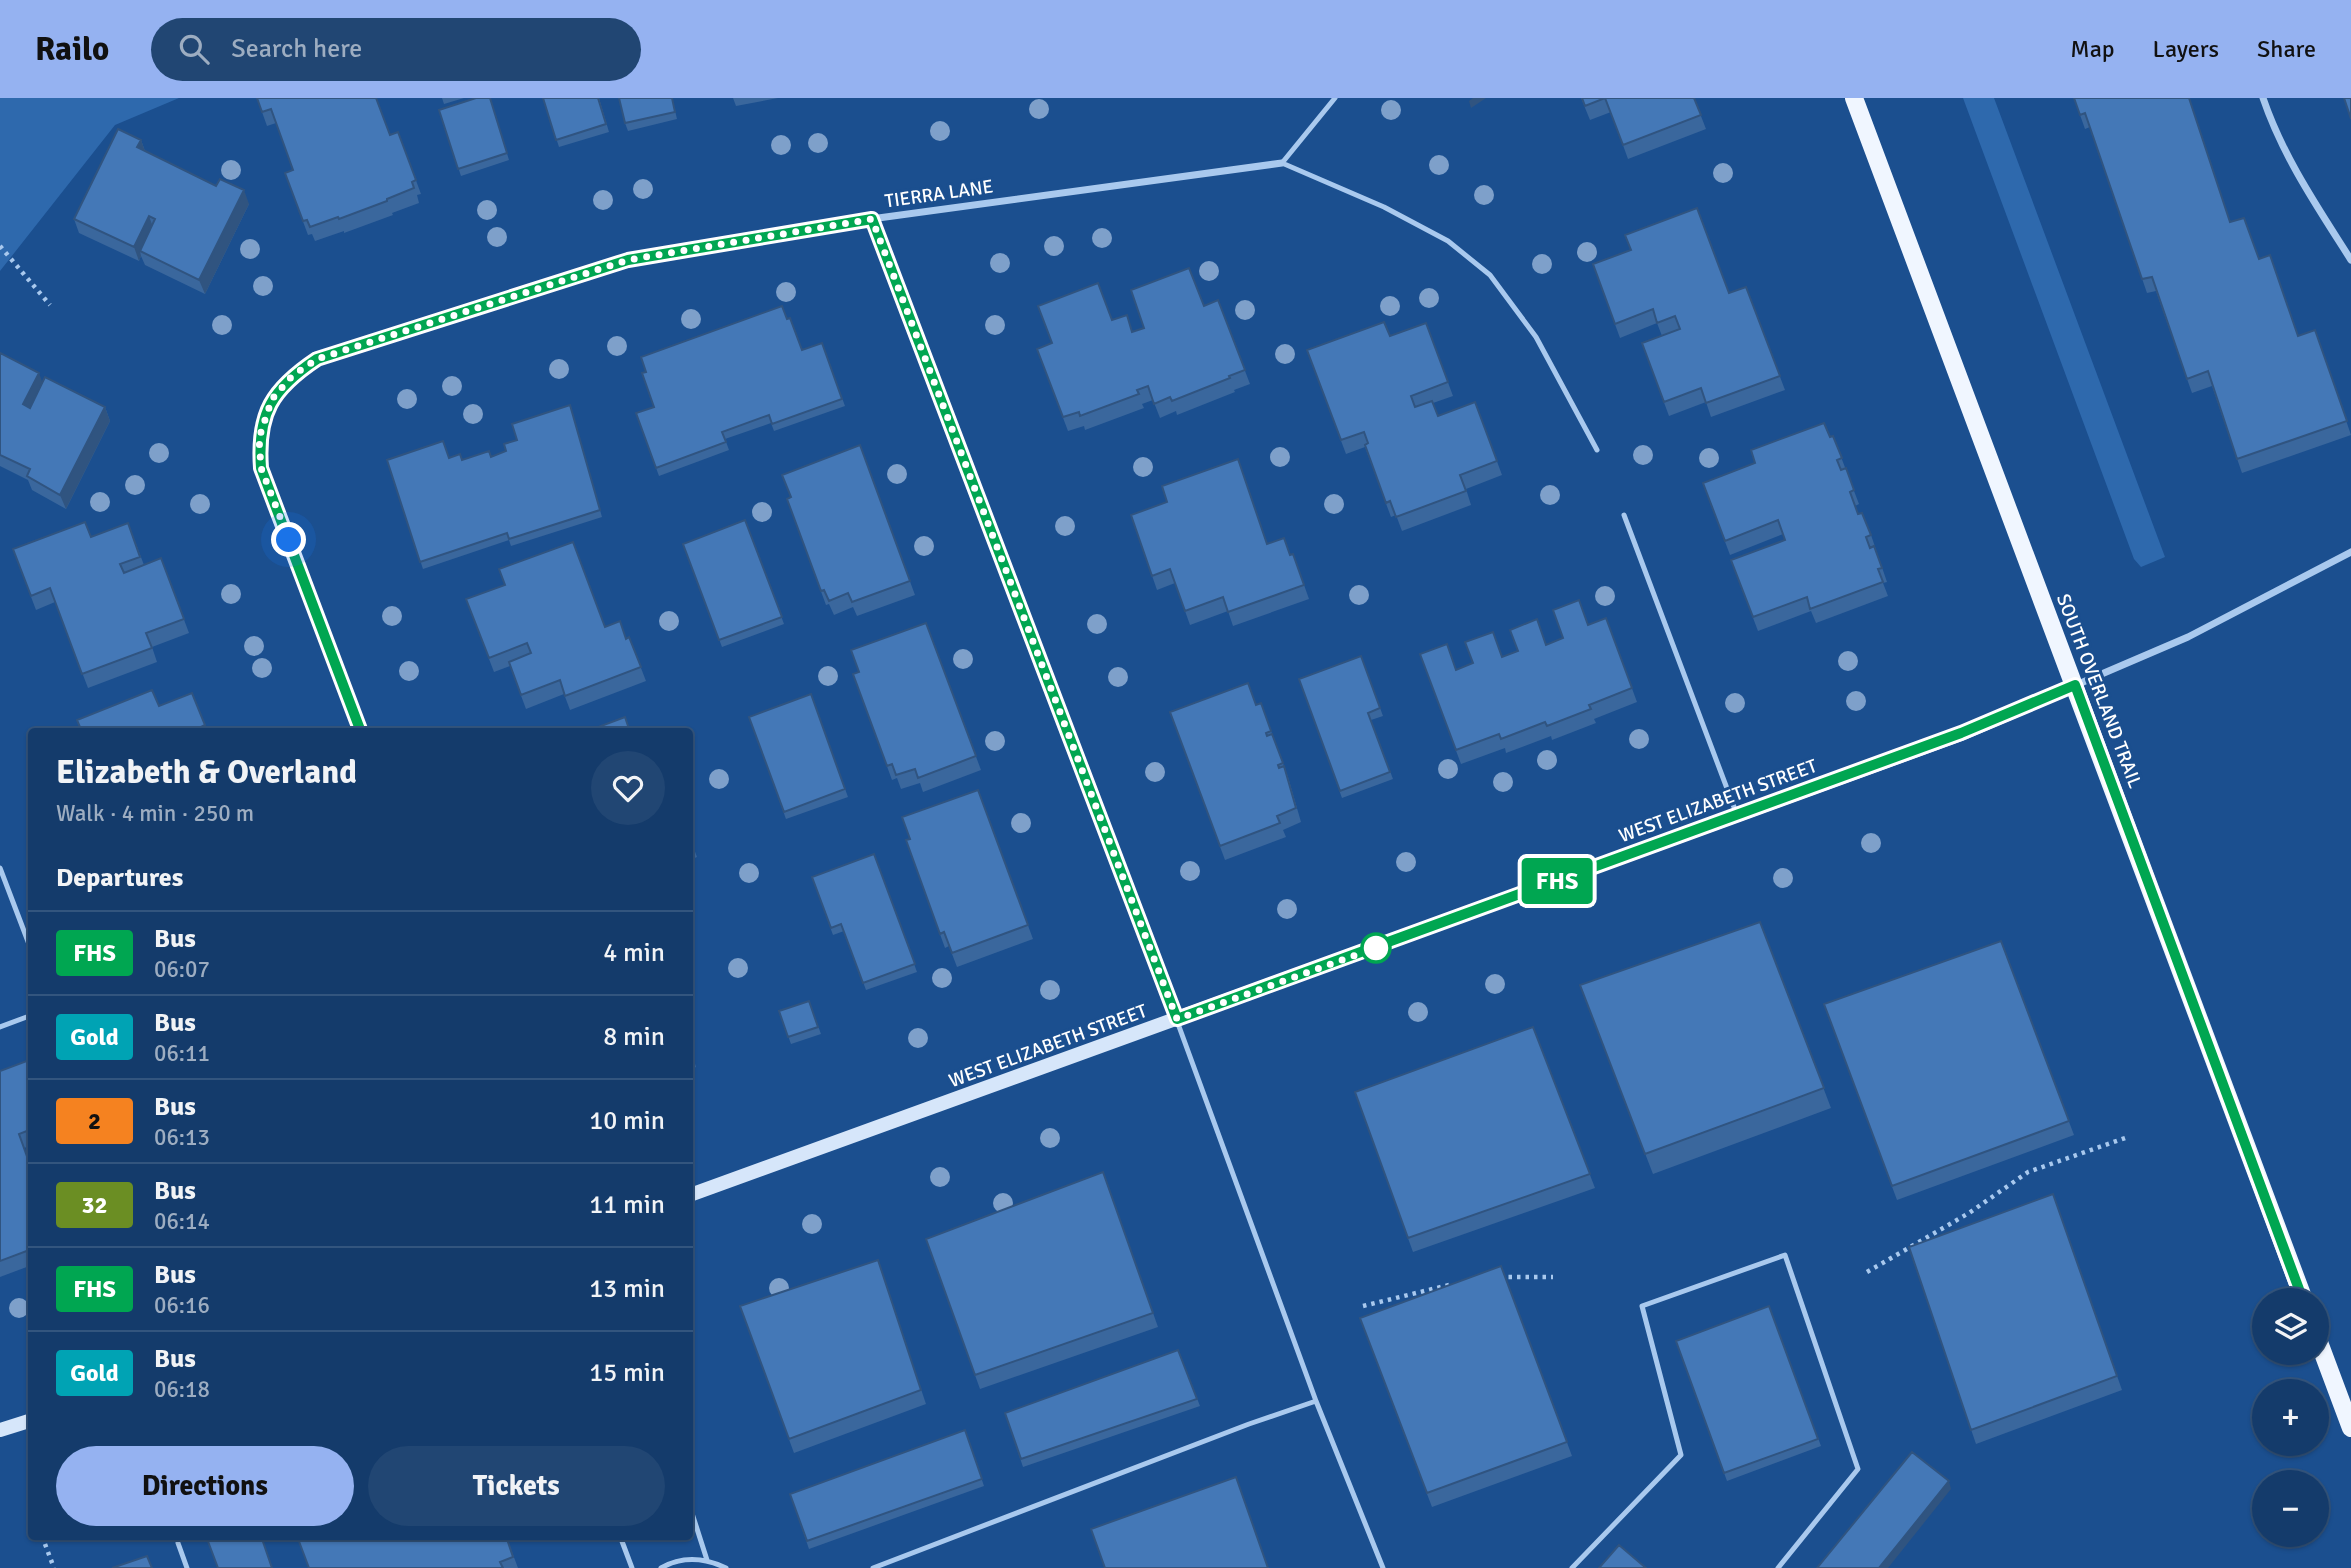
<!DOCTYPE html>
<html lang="en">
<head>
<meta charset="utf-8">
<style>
	body { margin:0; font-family:Signika,sans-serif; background:#214673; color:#f1f3f6; height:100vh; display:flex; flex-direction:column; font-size:26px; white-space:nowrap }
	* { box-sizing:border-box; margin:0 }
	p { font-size:23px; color:#9dadc1 }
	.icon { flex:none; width:38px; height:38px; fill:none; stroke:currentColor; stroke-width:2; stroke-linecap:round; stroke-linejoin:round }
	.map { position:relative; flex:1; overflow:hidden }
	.side { position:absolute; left:28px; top:630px; width:665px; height:812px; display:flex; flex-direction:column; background:#143b6b; border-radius:7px; box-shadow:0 2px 5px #0004,0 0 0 2px #33557e }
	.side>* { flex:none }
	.badge { padding:0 14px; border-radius:5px; font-size:24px; line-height:46px }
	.buttons { position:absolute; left:2252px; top:1190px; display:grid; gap:14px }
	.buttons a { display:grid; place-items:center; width:77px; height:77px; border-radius:50%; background:#143b6b; box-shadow:0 2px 5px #0004,0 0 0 2px #33557e; font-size:35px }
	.you { position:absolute; width:35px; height:35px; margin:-18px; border:5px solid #fff; border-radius:50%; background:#1a73e8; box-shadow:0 0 0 10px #1a73e833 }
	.map>.badge { position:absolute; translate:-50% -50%; box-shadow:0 0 0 4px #fff }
	h2 { padding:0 28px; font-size:26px; line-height:63px }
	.round { display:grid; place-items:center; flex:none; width:74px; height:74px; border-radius:37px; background:#214673 }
	.summary { display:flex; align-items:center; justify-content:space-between; height:119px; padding:0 28px }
	h1 { font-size:33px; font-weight:700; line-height:52px }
	.primary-button { display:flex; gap:14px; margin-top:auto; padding:14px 28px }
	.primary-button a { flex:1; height:80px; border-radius:42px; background:#95b2f1; color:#111; font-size:28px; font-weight:700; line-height:80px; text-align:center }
	.primary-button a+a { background:#214673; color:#f1f3f6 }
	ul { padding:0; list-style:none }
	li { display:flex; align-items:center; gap:21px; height:84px; padding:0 28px; border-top:2px solid #33557e }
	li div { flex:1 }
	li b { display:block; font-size:26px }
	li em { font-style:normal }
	li .badge { min-width:77px; font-weight:700; text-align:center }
	header { display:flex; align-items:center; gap:42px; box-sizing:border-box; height:98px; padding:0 35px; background:#95b2f1; color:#111 }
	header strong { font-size:33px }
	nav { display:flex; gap:38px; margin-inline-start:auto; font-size:24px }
	.search { width:490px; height:63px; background:#214673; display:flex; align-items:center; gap:18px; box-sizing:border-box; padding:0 24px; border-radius:38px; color:#9dadc1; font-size:26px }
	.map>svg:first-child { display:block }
	.green { fill:#2e69ad }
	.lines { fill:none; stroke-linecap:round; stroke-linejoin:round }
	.path { stroke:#a9c9ee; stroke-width:4.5; stroke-dasharray:3.5 5; stroke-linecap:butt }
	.lane { stroke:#a9c9ee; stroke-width:5 }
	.street { stroke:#a9c9ee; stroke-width:7 }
	.secondary { stroke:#d6e6fa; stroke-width:14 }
	.primary { stroke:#f0f6ff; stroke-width:18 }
	.tree { fill:#7ea0ca }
	.wall { fill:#3a679d }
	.shaded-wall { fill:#305480 }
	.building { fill:#4478b7; stroke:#305480; stroke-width:2 }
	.line-casing { stroke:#fff; stroke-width:16 }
	.line { stroke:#00a651; stroke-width:10 }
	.walk { stroke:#fff; stroke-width:7; stroke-dasharray:0 12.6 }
	.stop-dot { fill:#fff; stroke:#00a651; stroke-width:3.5 }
	.labels { text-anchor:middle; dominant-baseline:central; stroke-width:6; stroke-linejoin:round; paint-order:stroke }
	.street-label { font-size:19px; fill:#fff; stroke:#1b4f8f }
</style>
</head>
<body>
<header>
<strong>Railo</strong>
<div class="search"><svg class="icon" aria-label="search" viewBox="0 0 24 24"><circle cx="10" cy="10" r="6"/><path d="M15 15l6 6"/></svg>Search here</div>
<nav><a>Map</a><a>Layers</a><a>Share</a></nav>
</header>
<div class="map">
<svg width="2351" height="1470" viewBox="0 0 2351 1470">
	<rect width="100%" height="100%" fill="#1b4f8f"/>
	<!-- green -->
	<path class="green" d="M0,0H179L115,27L0,173Z
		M1963,0H1994L2165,459L2141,469L2134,461Z"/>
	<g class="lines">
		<!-- path -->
		<path class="path" d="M0,148L50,207
			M1867,1174L1969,1115L2028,1074L2128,1039
			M1500,1179H1553
			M1363,1208L1453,1186
			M42,1438L54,1470"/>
		<!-- lane -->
		<path class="lane" d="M1335,0L1282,65L1384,109L1448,143L1490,177L1536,239L1597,352
			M1624,417L1737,717
			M0,770L32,854
			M0,929L32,917
			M1316,1303L1383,1470
			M690,1409L707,1462
			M620,1438L632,1470
			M178,1445L187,1470
			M661,1470C682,1458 705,1460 726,1470
			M873,1470L1249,1326L1316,1303L1177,923
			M1572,1470L1681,1357L1642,1208L1785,1157L1858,1371L1778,1470"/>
		<!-- street -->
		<path class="street" d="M2263,0C2283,59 2318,110 2351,162
			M871,121L1177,921
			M2076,587L2188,539L2351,454
			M361,634L261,370C257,315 271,291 317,261L628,162L871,121L1282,65"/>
		<!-- secondary -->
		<path class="secondary" d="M690,1097L1961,636L2075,587
			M0,1332L32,1322"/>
		<!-- primary -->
		<path class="primary" d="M1854,0L2304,1202
			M2317,1239L2351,1330"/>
	</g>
	<!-- trees -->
	<g class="tree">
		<circle cx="1039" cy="11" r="10"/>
		<circle cx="1391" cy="12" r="10"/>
		<circle cx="940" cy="33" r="10"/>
		<circle cx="818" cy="45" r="10"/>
		<circle cx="781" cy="47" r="10"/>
		<circle cx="1439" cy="67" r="10"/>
		<circle cx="231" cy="72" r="10"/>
		<circle cx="1723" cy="75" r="10"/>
		<circle cx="643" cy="91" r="10"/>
		<circle cx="1484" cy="97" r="10"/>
		<circle cx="603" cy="102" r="10"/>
		<circle cx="487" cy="112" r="10"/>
		<circle cx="497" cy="139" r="10"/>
		<circle cx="1102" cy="140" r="10"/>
		<circle cx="1054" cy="148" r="10"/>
		<circle cx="250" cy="151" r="10"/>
		<circle cx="1587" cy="154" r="10"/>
		<circle cx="1000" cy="165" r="10"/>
		<circle cx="1542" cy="166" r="10"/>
		<circle cx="1209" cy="173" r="10"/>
		<circle cx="263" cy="188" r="10"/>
		<circle cx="786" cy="194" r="10"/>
		<circle cx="1429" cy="200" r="10"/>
		<circle cx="1390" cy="208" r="10"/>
		<circle cx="1245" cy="212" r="10"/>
		<circle cx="691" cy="221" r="10"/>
		<circle cx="222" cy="227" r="10"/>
		<circle cx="995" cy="227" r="10"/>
		<circle cx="617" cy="248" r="10"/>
		<circle cx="1285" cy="256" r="10"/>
		<circle cx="559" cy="271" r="10"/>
		<circle cx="452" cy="288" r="10"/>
		<circle cx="407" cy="301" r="10"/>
		<circle cx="473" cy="316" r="10"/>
		<circle cx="159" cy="355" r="10"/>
		<circle cx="1643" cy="357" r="10"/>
		<circle cx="1280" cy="359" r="10"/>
		<circle cx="1709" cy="360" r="10"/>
		<circle cx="1143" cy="369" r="10"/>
		<circle cx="897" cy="376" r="10"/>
		<circle cx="135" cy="387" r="10"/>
		<circle cx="1550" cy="397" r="10"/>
		<circle cx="100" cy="404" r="10"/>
		<circle cx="200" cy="406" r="10"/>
		<circle cx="1334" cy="406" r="10"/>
		<circle cx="762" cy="414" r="10"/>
		<circle cx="1065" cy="428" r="10"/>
		<circle cx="924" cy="448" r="10"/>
		<circle cx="231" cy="496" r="10"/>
		<circle cx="1359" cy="497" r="10"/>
		<circle cx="1605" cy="498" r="10"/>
		<circle cx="392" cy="518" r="10"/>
		<circle cx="669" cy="523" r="10"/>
		<circle cx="1097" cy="526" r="10"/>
		<circle cx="254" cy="548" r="10"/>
		<circle cx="963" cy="561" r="10"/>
		<circle cx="1848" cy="563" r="10"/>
		<circle cx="262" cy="570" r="10"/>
		<circle cx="409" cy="573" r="10"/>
		<circle cx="828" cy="578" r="10"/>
		<circle cx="1118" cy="579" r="10"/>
		<circle cx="1856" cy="603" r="10"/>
		<circle cx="1735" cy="605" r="10"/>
		<circle cx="1639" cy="641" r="10"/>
		<circle cx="995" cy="643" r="10"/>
		<circle cx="1547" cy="662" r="10"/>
		<circle cx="1448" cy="671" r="10"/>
		<circle cx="1155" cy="674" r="10"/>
		<circle cx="719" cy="681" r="10"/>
		<circle cx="1503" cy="684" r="10"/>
		<circle cx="1021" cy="725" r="10"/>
		<circle cx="1871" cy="745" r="10"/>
		<circle cx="1406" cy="764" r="10"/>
		<circle cx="1190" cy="773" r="10"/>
		<circle cx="749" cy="775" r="10"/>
		<circle cx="1783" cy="780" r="10"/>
		<circle cx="1287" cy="811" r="10"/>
		<circle cx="738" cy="870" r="10"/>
		<circle cx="942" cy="880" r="10"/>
		<circle cx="1495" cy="886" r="10"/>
		<circle cx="1050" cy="892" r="10"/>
		<circle cx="1418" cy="914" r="10"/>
		<circle cx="918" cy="940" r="10"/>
		<circle cx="1050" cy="1040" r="10"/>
		<circle cx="940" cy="1079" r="10"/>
		<circle cx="1003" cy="1105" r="10"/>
		<circle cx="812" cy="1126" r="10"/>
		<circle cx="779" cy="1190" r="10"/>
		<circle cx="19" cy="1210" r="10"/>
	</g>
	<!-- wall -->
	<path class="wall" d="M257,0L390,37L398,34L421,96L417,97L419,105L392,115L393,117L344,135V133L315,143L312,136L308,137L285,75L293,72L276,25L267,28Z
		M442,0H464L444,6Z
		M490,0L509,62L461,78L439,12Z
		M543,0H599L609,34L559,49Z
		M672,0L677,21L628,33L625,25Z
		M733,0H778L736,8Z
		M1581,0H1694L1706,31L1628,61L1611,14L1590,22Z
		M2074,0L2231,124L2259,161L2298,238L2315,232L2351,337L2242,375L2212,288L2192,295L2156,193L2147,195L2090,29L2085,31Z
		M141,42L145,53L249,106L205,196L145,167L141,158L139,163L79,135L74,121Z
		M1593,166L1729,195L1746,189L1785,292L1711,319L1706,304L1669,318L1642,245L1662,238L1657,225L1620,240Z
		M1218,202L1250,286L1234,292L1235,294L1177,317L1176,313L1160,320L1153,302L1142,306L1144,310L1085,332L1084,328L1068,333L1037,251L1112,222L1133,234Z
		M787,221L802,252L822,245L845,308L774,333L771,325L725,341L729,352L659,378L636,315L654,309Z
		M1426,225L1453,298L1433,305L1438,318L1475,304L1502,377L1466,391L1471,407L1402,433L1396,417L1391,419L1365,349L1346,356L1307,252L1390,238Z
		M0,255L42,285L105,309L110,323L66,411L32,392L28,382L0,368Z
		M570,307L602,419L511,448L509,442L423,471L387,362L449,360L463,362L491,359L506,353L517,342Z
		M1833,338L1859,406L1855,408L1858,416L1871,437L1887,484L1883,485L1888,498L1816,525L1811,513L1758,533L1731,462L1785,442L1783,436L1730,457L1703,385Z
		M860,347L915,497L857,518L853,509L834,517L829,506L826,507L787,401L791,399Z
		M1131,417L1268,446L1290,457L1293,456L1309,501L1233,528L1228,513L1190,527L1175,485L1157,492Z
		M745,422L784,526L722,549L683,446Z
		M128,425L144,467L161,460L189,535L152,549L157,564L88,590L55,504L36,512L13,451L91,439Z
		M466,501L605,529L626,540L629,539L646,583L570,612L564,596L526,611L510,568L494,574Z
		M1606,520L1637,604L1594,621L1596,625L1552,642L1551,638L1506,655L1505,650L1461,666L1420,556L1456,572L1473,565L1502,559L1546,547L1563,540L1588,527Z
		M926,525L981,672L923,694L920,685L901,691L897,680L892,682L853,576L859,574Z
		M1361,558L1383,618L1371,622L1393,681L1342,700L1299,581Z
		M192,595L207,634H81L159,608Z
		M811,596L848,699L786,721L749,619Z
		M1256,607L1271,633L1288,679L1301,724L1283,732L1286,739L1225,762L1170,614Z
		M978,692L1033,841L957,869L949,848L945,850L906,742L910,741Z
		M690,740L697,759L690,762Z
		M874,756L917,874L866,892L844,833L833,837L812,779Z
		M1760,824L1831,1010L1653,1076L1580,887Z
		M2001,843L2074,1037L1897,1102L1824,906Z
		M809,903L821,936L791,946L779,913Z
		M1533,929L1595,1090L1413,1154L1355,994Z
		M690,950L696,969L690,972Z
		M32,961V1047L24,1050L29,1064L32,1063V1167L0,1179V973Z
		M1103,1074L1158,1229L980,1291L926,1141Z
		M2053,1096L2122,1292L1976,1346L1909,1149Z
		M878,1162L926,1306L794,1355L740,1208Z
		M1501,1168L1572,1358L1432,1409L1360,1220Z
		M1769,1208L1821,1348L1727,1383L1676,1243Z
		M1178,1252L1200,1308L1023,1369L1005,1315Z
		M965,1332L984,1388L809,1451L790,1396Z
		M506,1438L518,1470H309Z"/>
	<!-- shaded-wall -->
	<path class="shaded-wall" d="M1473,0H1486L1471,10L1469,3Z
		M141,42L146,56L137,49Z
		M244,92L249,106L205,196L199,182Z
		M149,118L154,132L140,153L141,158L139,163L134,149Z
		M39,275L44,289L28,320L23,306Z
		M105,309L110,323L66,411L60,397Z
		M1949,1383L1951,1391L1888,1470H1879Z"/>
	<!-- building -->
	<path class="building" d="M257,0H376L390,37L398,34L416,82L412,84L414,90L387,101V103L339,121L338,119L310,129L307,122L303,123L285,75L293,72L271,11L262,14Z
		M476,0H490L507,55L458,71L439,12Z
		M543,0H598L606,26L556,42Z
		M619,0H672L675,14L625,25Z
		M1582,0H1694L1701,17L1623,47L1605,0L1585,8Z
		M2074,0H2189L2230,124L2244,120L2259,161L2270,157L2298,238L2315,232L2347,323L2237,361L2208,273L2187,281L2152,179L2142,181L2085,15L2080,17Z
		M2344,0H2351V21Z
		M118,31L141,42L137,49L216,88L220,81L244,92L199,182L140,153L155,121L149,118L134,149L74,121Z
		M1697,110L1729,195L1746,189L1780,278L1706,305L1701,290L1664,304L1642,245L1680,231L1675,218L1657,225L1653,211L1615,226L1593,166L1631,152L1625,137Z
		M1189,170L1204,208L1218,202L1245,272L1229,278L1230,280L1172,303L1170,299L1154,306L1148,288L1137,292L1139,296L1080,318L1079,314L1063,319L1037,251L1052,245L1038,208L1098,185L1112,222L1127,217L1132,234L1144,230L1131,192Z
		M782,208L787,221L790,220L802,252L822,245L842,301L772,326L769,317L722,334L726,344L656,370L636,315L654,309L642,275L646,274L641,259Z
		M1384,224L1390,238L1426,225L1448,284L1411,298L1415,309L1432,303L1438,318L1475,304L1497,363L1460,377L1466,393L1396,419L1390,403L1386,405L1365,347L1368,345L1364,334L1341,342L1307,252Z
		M0,255L39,275L23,306L30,310L45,279L105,309L60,397L27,378L30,371L0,357Z
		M570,307L600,412L509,441L507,435L420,464L387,362L443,343L449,360L460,356L462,362L489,353L491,359L506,353L504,346L517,342L512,326Z
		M1824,325L1830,339L1833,338L1842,360L1837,362L1841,372L1846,370L1854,392L1850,394L1858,416L1862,415L1871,437L1866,439L1870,450L1874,448L1882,470L1878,471L1883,484L1810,511L1807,499L1753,519L1731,462L1785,442L1778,422L1725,443L1703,385L1755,365L1751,352Z
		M860,347L910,483L852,504L848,495L829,503L824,492L821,493L787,401L791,399L782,377Z
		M1238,361L1267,446L1284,440L1290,457L1293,456L1304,487L1228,514L1223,499L1185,513L1170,471L1152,478L1131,417L1167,404L1162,388Z
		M745,422L782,519L719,542L683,446Z
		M85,424L91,439L128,425L140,459L120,466L124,475L161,460L184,521L146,535L152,550L82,576L50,490L31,498L13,451Z
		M573,444L605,529L620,523L626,541L629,539L641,569L565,598L560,582L521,597L509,564L531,555L527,545L489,560L466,501L505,487L499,471Z
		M1579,502L1588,527L1606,520L1632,590L1589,607L1591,611L1547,628L1545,624L1501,641L1499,636L1456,652L1420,556L1447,546L1456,572L1473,565L1465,544L1493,534L1502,559L1518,553L1510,532L1537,521L1546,547L1563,540L1553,512Z
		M926,525L976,658L918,680L915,671L896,677L892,666L887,668L853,576L859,574L851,552Z
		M1361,558L1380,610L1368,615L1390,674L1340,693L1299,581Z
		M1248,585L1256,607L1261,605L1271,633L1266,635L1267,638L1272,636L1283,665L1278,667L1279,670L1284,668L1296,710L1277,718L1280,725L1220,748L1170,614Z
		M152,592L159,608L192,595L205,627L191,634H82L77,622Z
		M811,596L845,691L784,714L749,619Z
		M625,619L630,634H585Z
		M978,692L1028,827L952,855L944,834L940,836L906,742L910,741L902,719Z
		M874,756L915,866L863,885L841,826L831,830L812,779Z
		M1760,824L1824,990L1645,1056L1580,887Z
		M2001,843L2069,1023L1892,1088L1824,906Z
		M809,903L818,929L788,939L779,913Z
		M1533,929L1590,1076L1408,1140L1355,994Z
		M690,950L694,962L690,963Z
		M32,961V1031L19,1036L29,1064L32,1063V1151L0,1163V973Z
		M1103,1074L1153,1215L975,1277L926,1141Z
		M2053,1096L2117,1278L1971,1332L1909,1149Z
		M878,1162L921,1292L789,1341L740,1208Z
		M1501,1168L1567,1344L1427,1395L1360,1220Z
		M1769,1208L1818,1341L1724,1375L1676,1243Z
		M1178,1252L1197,1301L1021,1361L1005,1315Z
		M965,1332L982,1381L807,1443L790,1396Z
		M1912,1354L1949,1383L1879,1470H1817Z
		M1236,1379L1268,1470H1105L1091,1431Z
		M206,1438H261L272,1470H218Z
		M297,1438H506L513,1459L500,1464L503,1470H309Z
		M1619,1447L1646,1470H1599Z
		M147,1458L152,1470H112Z"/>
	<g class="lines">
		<!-- line casing -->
		<g class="line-casing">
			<path id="line" d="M361,634L261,370C257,315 272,291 317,261L628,162L872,121L1177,921L1961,635L2075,587L2303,1202"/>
		</g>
		<!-- line -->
		<use href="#line" class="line"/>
		<!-- walk -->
		<path class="walk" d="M289,442L261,370L259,340L272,301L292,278L317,261L628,162L872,121L1177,921L1376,850"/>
	</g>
	<!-- markers -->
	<circle class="stop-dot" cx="1376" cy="850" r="14"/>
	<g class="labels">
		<!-- street labels -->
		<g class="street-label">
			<text transform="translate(939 96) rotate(-8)">TIERRA LANE</text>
			<text transform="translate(2099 593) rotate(69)">SOUTH OVERLAND TRAIL</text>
			<text transform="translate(1718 703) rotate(-20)">WEST ELIZABETH STREET</text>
			<text transform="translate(1048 948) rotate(-20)">WEST ELIZABETH STREET</text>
		</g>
	</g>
</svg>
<div class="buttons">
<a><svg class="icon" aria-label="layers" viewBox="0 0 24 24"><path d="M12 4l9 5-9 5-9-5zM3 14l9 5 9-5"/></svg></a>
<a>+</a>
<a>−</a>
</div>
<div class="you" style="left:289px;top:442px"></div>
<b class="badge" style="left:1557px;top:783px;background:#00a651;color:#fff">FHS</b>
<section class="side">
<div class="summary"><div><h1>Elizabeth &amp; Overland</h1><p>Walk · 4 min · 250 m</p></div><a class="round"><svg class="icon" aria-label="heart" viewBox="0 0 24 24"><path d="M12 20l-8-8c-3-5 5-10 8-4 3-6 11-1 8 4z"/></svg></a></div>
<h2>Departures</h2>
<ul>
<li><span class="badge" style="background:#00a651;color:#fff">FHS</span><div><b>Bus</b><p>06:07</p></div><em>4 min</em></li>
<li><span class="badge" style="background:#00a3b4;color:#fff">Gold</span><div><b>Bus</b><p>06:11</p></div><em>8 min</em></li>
<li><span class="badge" style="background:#f58220;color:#111">2</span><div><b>Bus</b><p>06:13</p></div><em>10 min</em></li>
<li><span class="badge" style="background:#6b8e23;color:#fff">32</span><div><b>Bus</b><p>06:14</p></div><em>11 min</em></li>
<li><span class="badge" style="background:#00a651;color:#fff">FHS</span><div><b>Bus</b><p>06:16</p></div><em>13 min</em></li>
<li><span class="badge" style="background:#00a3b4;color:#fff">Gold</span><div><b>Bus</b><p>06:18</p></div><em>15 min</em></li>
</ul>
<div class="primary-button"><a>Directions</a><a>Tickets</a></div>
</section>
</div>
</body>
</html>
